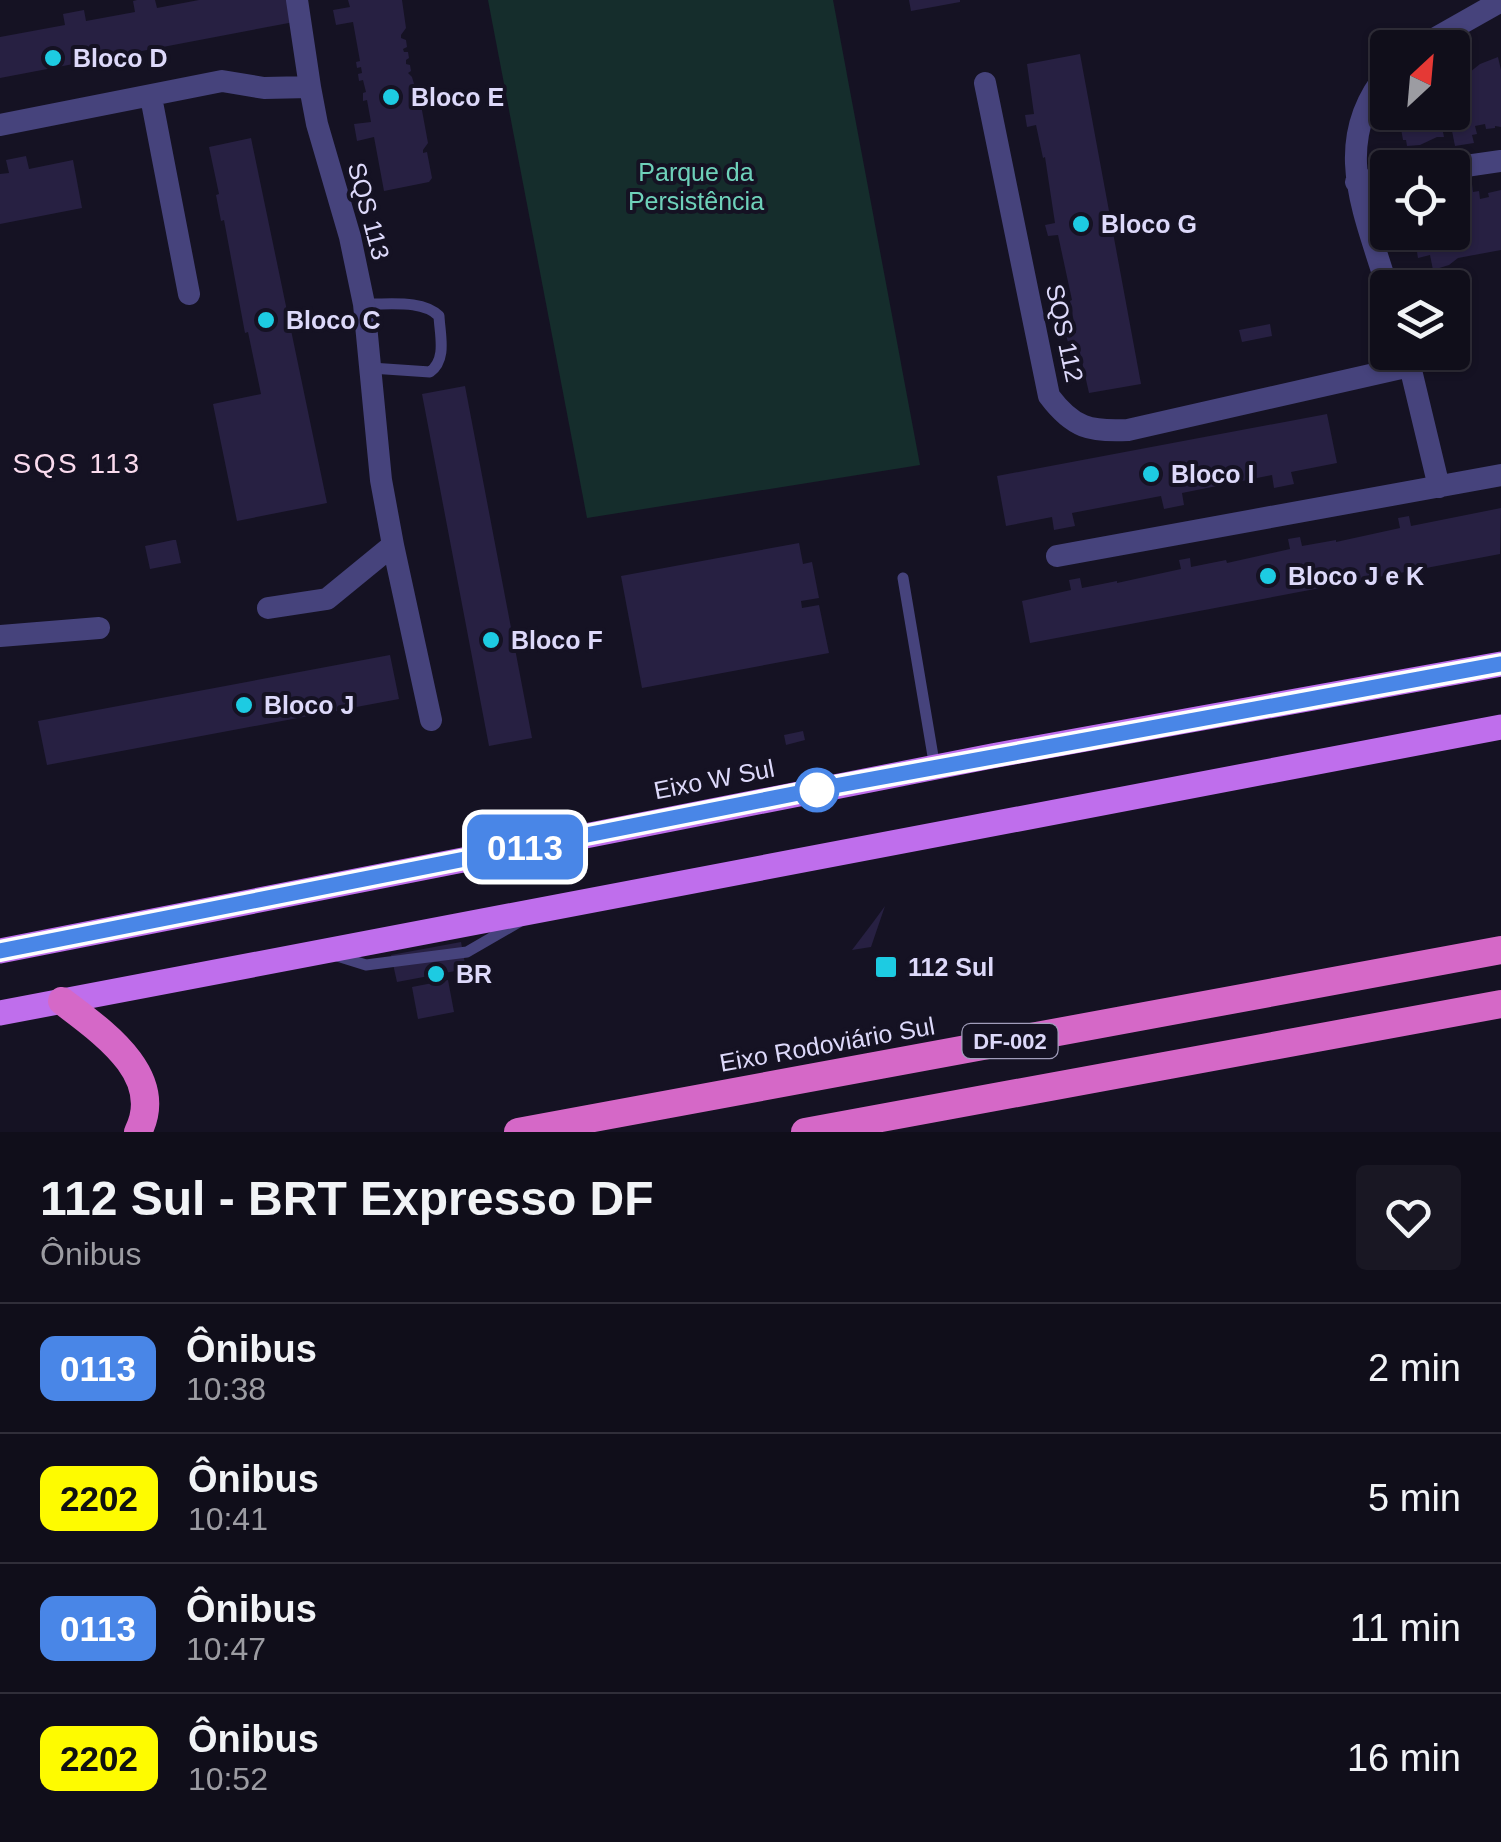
<!DOCTYPE html>
<html lang="pt">
<head>
<meta charset="utf-8">
<style>
	body { margin:0; font-family:Arial,sans-serif; background:#191723; color:#f1f3f6; height:100vh; display:flex; flex-direction:column; font-size:38px; white-space:nowrap }
	* { box-sizing:border-box; margin:0 }
	p { font-size:32px; color:#9c9ca2 }
	.icon { flex:none; width:55px; height:55px; fill:none; stroke:currentColor; stroke-width:2; stroke-linecap:round; stroke-linejoin:round }
	.map { position:relative; height:1132px; overflow:hidden }
	.panel { display:flex; flex-direction:column; background:#100e1a; flex:1 }
	.panel>* { flex:none }
	.badge { padding:0 20px; border-radius:15px; font-size:35px; line-height:65px }
	.needle { width:65px; rotate:26deg }
	.controls { position:absolute; left:1370px; top:30px; display:grid; gap:20px }
	.controls a { display:grid; place-items:center; width:100px; height:100px; border-radius:10px; background:#100e1a; box-shadow:0 2px 8px #0004,0 0 0 2px #302e39; font-size:50px }
	.map>.badge { position:absolute; translate:-50% -50%; box-shadow:0 0 0 5px #fff }
	.round { display:grid; place-items:center; flex:none; width:105px; height:105px; border-radius:10px; background:#191723 }
	.summary { display:flex; align-items:center; justify-content:space-between; height:170px; padding:0 40px }
	h1 { font-size:48px; font-weight:700; line-height:75px }
	ul { padding:0; list-style:none }
	li { display:flex; align-items:center; gap:30px; height:130px; padding:0 40px; border-top:2px solid #302e39 }
	li div { flex:1 }
	li b { display:block; font-size:38px }
	li em { font-style:normal }
	li .badge { min-width:110px; font-weight:700; text-align:center }
	.map>svg:first-child { display:block }
	.green { fill:#152d2c }
	.building { fill:#272042 }
	.lines { fill:none; stroke-linecap:round; stroke-linejoin:round }
	.service { stroke:#46437c; stroke-width:11 }
	.minor { stroke:#46437c; stroke-width:22 }
	.primary { stroke:#bf6eec; stroke-width:25 }
	.trunk { stroke:#d568c7; stroke-width:28 }
	.line-casing { stroke:#fff; stroke-width:22 }
	.line { stroke:#4986e7; stroke-width:15 }
	.poi-dot { fill:#1dcbe2; stroke:#151223; stroke-width:4 }
	.stop-dot { fill:#fff; stroke:#4986e7; stroke-width:5 }
	.labels { text-anchor:middle; dominant-baseline:central; stroke-width:8; stroke-linejoin:round; paint-order:stroke }
	.shield { fill:#151223; stroke:#a19dba; stroke-width:2.5 }
	.shield-label { font-size:22px; font-weight:bold; fill:#ddd9fa }
	.poi-label { font-size:25px; font-weight:bold; fill:#ddd9fa; stroke:#151223; text-anchor:start }
	.park-label { font-size:25px; fill:#6ed1ba; stroke:#151223 }
	.street-label { font-size:25px; fill:#ddd9fa; stroke:#151223 }
	.neighbourhood-label { font-size:28px; letter-spacing:2.5px; fill:#fadbee; stroke:#151223 }
</style>
</head>
<body>
<div class="map">
<svg width="1501" height="1132" viewBox="0 0 1501 1132">
	<rect width="100%" height="100%" fill="#151223"/>
	<!-- green -->
	<path class="green" d="M488,0H833L920,465L587,518Z"/>
	<!-- building -->
	<path class="building" d="M137,0H155L157,8L199,0H290L294,22L0,78V37L65,25L63,14L84,10L86,21L135,12L133,1Z
		M348,0H402L406,28L401,35V38L406,40L407,47L403,49L404,52H408L409,58L406,60V64L410,65L411,71L408,73L412,77L414,84L411,89L419,94L428,143L423,150V153L427,152L432,178L429,182L384,191L374,137L357,141L354,124L371,122L367,100L363,101V93L366,92L363,80L359,81L358,74L362,73L361,67L357,68L356,62L360,61L353,22L336,25L333,10L350,7Z
		M909,0H960V2L911,11Z
		M1080,54L1141,384L1089,393L1078,344L1069,346L1066,335L1076,333L1070,301L1072,300L1058,235L1048,236L1045,225L1055,223L1045,157L1043,158L1036,125L1027,127L1025,115L1034,114L1027,64Z
		M1498,57L1501,70V127L1495,126V128L1486,129L1485,124L1475,126L1477,134L1472,135L1474,143L1455,146L1452,131L1443,132L1444,137H1437L1420,145L1407,146L1406,140H1403L1398,112H1452V75L1470,72L1480,64Z
		M251,138L327,503L237,521L213,404L261,394L248,332L245,333L224,220L221,221L216,195L219,194L209,147Z
		M26,156L29,169L73,160L82,208L0,224V174L9,173L6,160Z
		M1472,184L1473,192L1479,191L1480,199L1489,197L1488,193L1501,190V250L1458,258L1449,265L1433,270L1430,255L1418,258L1417,252H1414L1410,232H1452V204L1457,203L1454,188Z
		M1270,324L1272,336L1242,342L1239,330Z
		M465,386L532,738L489,746L422,394Z
		M1327,414L1337,463L1291,472L1294,484L1274,488L1272,475L1182,493L1184,505L1164,509L1161,496L1072,513L1075,526L1054,530L1052,517L1006,526L997,476Z
		M1501,508L1500,554L1030,643L1022,601L1071,590L1069,580L1080,578L1082,588L1117,581V583L1181,569L1179,560L1190,558L1191,567L1226,560L1227,563L1290,549L1288,539L1300,537L1302,546L1336,540V542L1400,528L1398,518L1409,516L1411,526Z
		M173,540H176L181,563L150,569L145,546Z
		M799,543L803,564L812,562L819,598L801,601L802,608L819,605L829,653L642,688L621,576Z
		M390,655L399,699L47,765L38,721Z
		M803,731L805,740L786,745L784,735Z
		M885,906L871,947L852,950L874,921Z
		M461,942L466,969L397,982L391,955Z
		M448,980L454,1012L418,1019L412,987Z"/>
	<g class="lines">
		<!-- service -->
		<path class="service" d="M364,304C387,305 422,299 439,316C440,336 447,359 430,372L371,368
			M903,578L935,768
			M334,955L366,965L467,952L519,922"/>
		<!-- minor -->
		<path class="minor" d="M297,0L310,87
			M1418,48L1501,1
			M1388,72C1329,142 1365,213 1388,290
			M985,83L1049,396C1073,428 1090,432 1128,430L1410,366L1406,352
			M151,97L189,294
			M0,125L222,81L264,88L310,87L317,124L350,237L364,304L381,480L393,545L327,599L268,608
			M1452,168L1501,161
			M1356,182L1388,178
			M1410,366L1439,487
			M393,545L431,720
			M1057,556L1501,475
			M0,636L99,628"/>
		<!-- primary -->
		<path class="primary" d="M0,951L992,756L1501,664
			M0,1013L1501,727"/>
		<!-- trunk -->
		<path class="trunk" d="M62,1001C101,1031 167,1075 138,1132
			M518,1132L1501,950
			M805,1132L1501,1004"/>
	</g>
	<g class="lines">
		<!-- line casing -->
		<g class="line-casing">
			<path id="line" d="M0,951L834,786L1501,664"/>
		</g>
		<!-- line -->
		<use href="#line" class="line"/>
	</g>
	<!-- markers -->
	<g class="poi-dot">
		<circle cx="53" cy="58" r="10"/>
		<circle cx="391" cy="97" r="10"/>
		<circle cx="1081" cy="224" r="10"/>
		<circle cx="266" cy="320" r="10"/>
		<circle cx="1151" cy="474" r="10"/>
		<circle cx="1268" cy="576" r="10"/>
		<circle cx="491" cy="640" r="10"/>
		<circle cx="244" cy="705" r="10"/>
		<rect x="874" y="955" width="24" height="24" rx="5"/>
		<circle cx="436" cy="974" r="10"/>
	</g>
	<circle class="stop-dot" cx="817" cy="790" r="20"/>
	<g class="labels">
		<!-- shield labels -->
		<rect class="shield" x="962.5" y="1024" width="95" height="34" rx="8"/>
		<g class="shield-label">
			<text x="1010" y="1041">DF-002</text>
		</g>
		<!-- poi labels -->
		<g class="poi-label">
			<text x="73" y="58">Bloco D</text>
			<text x="411" y="97">Bloco E</text>
			<text x="1101" y="224">Bloco G</text>
			<text x="286" y="320">Bloco C</text>
			<text x="1171" y="474">Bloco I</text>
			<text x="1288" y="576">Bloco J e K</text>
			<text x="511" y="640">Bloco F</text>
			<text x="264" y="705">Bloco J</text>
			<text x="908" y="967">112 Sul</text>
			<text x="456" y="974">BR</text>
		</g>
		<!-- park labels -->
		<g class="park-label">
			<text x="696" y="172">Parque da<tspan x="696" dy="29">Persistência</tspan></text>
		</g>
		<!-- street labels -->
		<g class="street-label">
			<text transform="translate(369 211) rotate(75)">SQS 113</text>
			<text transform="translate(1065 333) rotate(78)">SQS 112</text>
			<text transform="translate(714 779) rotate(-11)">Eixo W Sul</text>
			<text transform="translate(827 1044) rotate(-10)">Eixo Rodoviário Sul</text>
		</g>
		<!-- neighbourhood labels -->
		<g class="neighbourhood-label">
			<text x="77" y="463">SQS 113</text>
		</g>
	</g>
</svg>
<div class="controls">
<a><svg class="needle" viewBox="-14 -14 28 28"><path d="M0-13l5 13h-10z" fill="#e53935"/><path d="M0 13l5-13h-10z" fill="#9c9ca2"/></svg></a>
<a><svg class="icon" aria-label="locate" viewBox="0 0 24 24"><circle cx="12" cy="12" r="6"/><path d="M12 2v4M12 18v4M2 12h4M18 12h4"/></svg></a>
<a><svg class="icon" aria-label="layers" viewBox="0 0 24 24"><path d="M12 4l9 5-9 5-9-5zM3 14l9 5 9-5"/></svg></a>
</div>
<b class="badge" style="left:525px;top:847px;background:#4986e7;color:#fff">0113</b>
</div>
<section class="panel">
<div class="summary"><div><h1>112 Sul - BRT Expresso DF</h1><p>Ônibus</p></div><a class="round"><svg class="icon" aria-label="heart" viewBox="0 0 24 24"><path d="M12 20l-8-8c-3-5 5-10 8-4 3-6 11-1 8 4z"/></svg></a></div>
<ul>
<li><span class="badge" style="background:#4986e7;color:#fff">0113</span><div><b>Ônibus</b><p>10:38</p></div><em>2 min</em></li>
<li><span class="badge" style="background:#fefb00;color:#111">2202</span><div><b>Ônibus</b><p>10:41</p></div><em>5 min</em></li>
<li><span class="badge" style="background:#4986e7;color:#fff">0113</span><div><b>Ônibus</b><p>10:47</p></div><em>11 min</em></li>
<li><span class="badge" style="background:#fefb00;color:#111">2202</span><div><b>Ônibus</b><p>10:52</p></div><em>16 min</em></li>
</ul>
</section>
</body>
</html>
